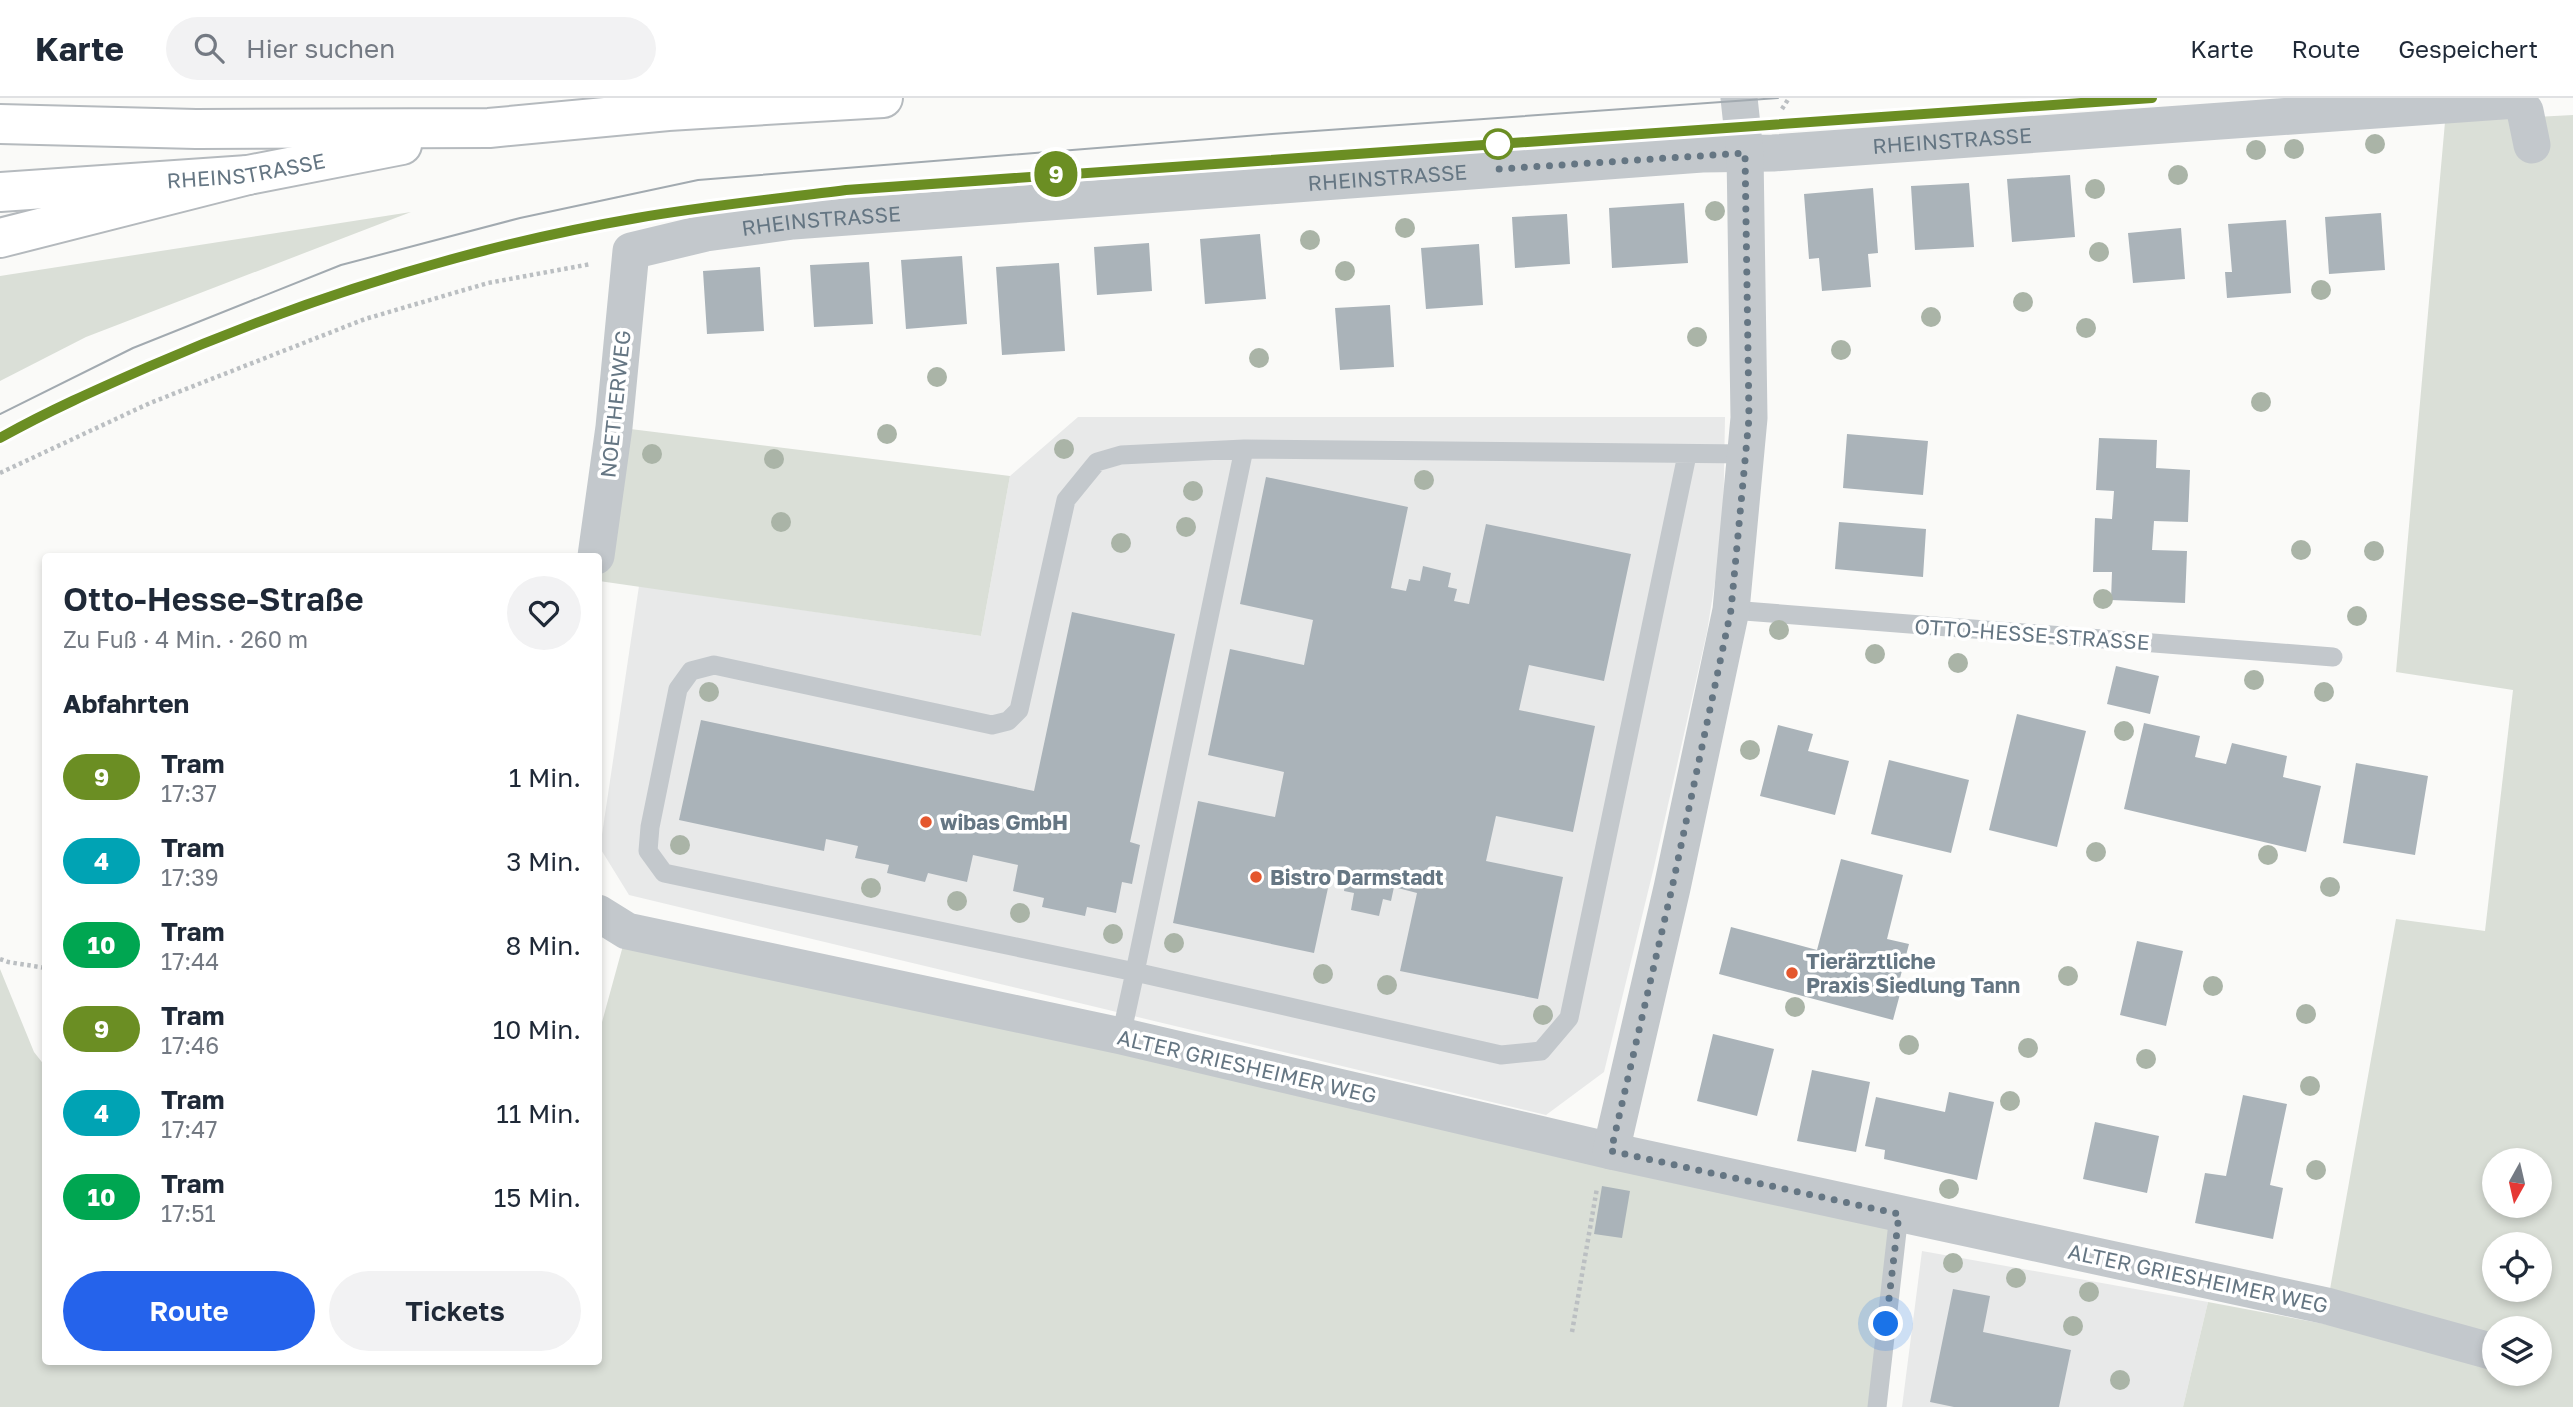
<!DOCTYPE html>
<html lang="de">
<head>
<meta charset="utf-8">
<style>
	body { margin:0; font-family:"Golos Text",sans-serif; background:#f2f2f3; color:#1f2937; height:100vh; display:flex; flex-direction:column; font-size:26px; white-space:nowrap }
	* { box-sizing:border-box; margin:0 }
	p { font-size:23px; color:#747a83 }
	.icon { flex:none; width:38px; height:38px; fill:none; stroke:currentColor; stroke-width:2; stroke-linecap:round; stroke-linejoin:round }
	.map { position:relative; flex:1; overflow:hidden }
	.panel { position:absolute; left:42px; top:455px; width:560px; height:812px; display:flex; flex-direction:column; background:#fff; border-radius:7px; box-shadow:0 4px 10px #0003 }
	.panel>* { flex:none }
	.badge { padding:0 14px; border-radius:23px; font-size:24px; line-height:46px }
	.needle { width:46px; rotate:188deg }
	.fabs { position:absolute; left:2482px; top:1050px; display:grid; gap:14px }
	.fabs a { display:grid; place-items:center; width:70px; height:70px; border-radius:50%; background:#fff; box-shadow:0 4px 10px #0003; font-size:35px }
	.you { position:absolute; width:35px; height:35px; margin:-18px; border:5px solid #fff; border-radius:50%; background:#1a73e8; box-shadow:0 0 0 10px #1a73e833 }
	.map>.badge { position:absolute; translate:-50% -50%; box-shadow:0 0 0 4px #fff }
	h2 { padding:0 21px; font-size:26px; line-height:63px }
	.round { display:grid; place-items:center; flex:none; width:74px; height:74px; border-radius:37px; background:#f2f2f3 }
	.overview { display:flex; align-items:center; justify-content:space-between; height:119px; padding:0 21px }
	h1 { font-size:33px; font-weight:600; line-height:52px }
	.button { display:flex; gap:14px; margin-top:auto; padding:14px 21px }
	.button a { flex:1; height:80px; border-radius:42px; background:#2563eb; color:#fff; font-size:28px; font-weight:600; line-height:80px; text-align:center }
	.button a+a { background:#f2f2f3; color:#1f2937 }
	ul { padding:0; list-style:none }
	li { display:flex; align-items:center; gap:21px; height:84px; padding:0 21px }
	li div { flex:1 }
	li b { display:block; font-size:26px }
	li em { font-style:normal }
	li .badge { min-width:77px; font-weight:700; text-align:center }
	header { display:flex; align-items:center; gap:42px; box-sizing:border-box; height:98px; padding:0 35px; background:#fff; border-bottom:2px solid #e0e1e3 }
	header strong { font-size:33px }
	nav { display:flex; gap:38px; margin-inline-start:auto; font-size:24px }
	.search { width:490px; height:63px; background:#f2f2f3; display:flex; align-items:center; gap:18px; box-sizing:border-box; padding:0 24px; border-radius:38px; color:#747a83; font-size:26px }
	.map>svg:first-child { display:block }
	.built { fill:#e8e9e9 }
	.green { fill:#dadfd7; fill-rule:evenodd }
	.building { fill:#aab3b9 }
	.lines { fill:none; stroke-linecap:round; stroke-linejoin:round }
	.primary-casing { stroke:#b5babe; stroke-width:42 }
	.motorway-casing { stroke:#b4b9bd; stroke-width:42 }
	.path { stroke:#bbbfc2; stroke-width:4.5; stroke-dasharray:3.5 3.5; stroke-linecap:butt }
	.service { stroke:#c3c8cc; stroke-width:19 }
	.minor { stroke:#c3c8cc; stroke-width:37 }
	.primary { stroke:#fff; stroke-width:38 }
	.motorway { stroke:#fff; stroke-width:38 }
	.tram { stroke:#a2aab0; stroke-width:2 }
	.tree { fill:#aab4a7 }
	.line-casing { stroke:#fff; stroke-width:16 }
	.line { stroke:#6b8e23; stroke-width:10 }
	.walk { stroke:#657683; stroke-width:7; stroke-dasharray:0 12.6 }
	.stop-dot { fill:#fff; stroke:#6b8e23; stroke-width:3.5 }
	.poi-dot { fill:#e4572e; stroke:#fff; stroke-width:2.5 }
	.labels { text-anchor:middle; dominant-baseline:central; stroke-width:7; stroke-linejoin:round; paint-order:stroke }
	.street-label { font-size:21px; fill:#657683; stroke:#fff }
	.poi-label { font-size:21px; font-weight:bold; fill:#657683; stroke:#fff; text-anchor:start }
</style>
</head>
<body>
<header>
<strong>Karte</strong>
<div class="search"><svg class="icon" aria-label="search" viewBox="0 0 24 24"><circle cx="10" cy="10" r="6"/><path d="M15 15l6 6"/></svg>Hier suchen</div>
<nav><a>Karte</a><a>Route</a><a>Gespeichert</a></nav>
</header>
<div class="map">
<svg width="2573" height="1309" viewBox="0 0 2573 1309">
	<rect width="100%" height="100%" fill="#fafaf8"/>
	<!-- built -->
	<path class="built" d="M1078,319H1725L1723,433L1707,534L1654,769L1604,974L1546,1017L629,797L600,750L639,488L981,538L1010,378Z
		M1922,1153L2208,1204L2183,1309H1902Z"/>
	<!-- green -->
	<path class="green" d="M2573,17V1309H2183L2208,1204L2494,1258V1276H2539V1230H2494V1254L2327,1208L2396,821L2485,833L2513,592L2396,574L2445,24ZM2494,1062H2539V1108H2494ZM2494,1146H2539V1192H2494Z
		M411,114L86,239L0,283V178Z
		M614,329L1010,378L981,538L599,483L598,458Z
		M627,833L1899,1116L1877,1309H0V871L34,954L45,968L46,1264H598L599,935Z"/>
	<!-- building -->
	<path class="building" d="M2070,77L2075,139L2012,144L2007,81Z
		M1969,85L1974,149L1915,152L1911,88Z
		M1873,90L1878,155L1868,156L1871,189L1822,193L1819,160L1809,161L1804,96Z
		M1684,105L1688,165L1612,170L1609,110Z
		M2381,115L2385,172L2329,176L2325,119Z
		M1567,116L1570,166L1515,170L1512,119Z
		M2286,122L2291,195L2227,200L2225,174H2232L2228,126Z
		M2181,130L2185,181L2133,185L2128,135Z
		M1260,136L1266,201L1205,206L1200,141Z
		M1149,145L1152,193L1097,197L1094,149Z
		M1479,146L1483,207L1426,211L1421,150Z
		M962,158L967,226L906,231L901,162Z
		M869,164L873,226L814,229L810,167Z
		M1059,165L1065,253L1002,257L996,169Z
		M760,169L764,233L707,236L703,173Z
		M1390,207L1394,269L1340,272L1335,210Z
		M1847,336L1928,343L1923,397L1843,390Z
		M2099,340L2157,342L2156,370L2190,372L2188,424L2154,423L2152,452L2187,453L2185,505L2111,502L2112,474H2093L2095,420L2112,421L2114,393L2096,392Z
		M1266,379L1408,409L1391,490L1406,493L1409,481L1420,483L1423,468L1451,475L1448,489L1457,491L1454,503L1469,506L1486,426L1631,456L1604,583L1529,567L1519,612L1595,628L1573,734L1496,718L1486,763L1563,779L1538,901L1400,873L1417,795L1394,789L1391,803L1383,801L1379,818L1351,812L1354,795L1344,793L1346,780L1331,776L1314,855L1173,825L1198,703L1275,719L1284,674L1208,657L1230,551L1304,567L1313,522L1240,506Z
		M1839,424L1926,431L1923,479L1835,471Z
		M1072,514L1175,536L1130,744L1140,747L1132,786L1122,784L1116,815L1087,809L1085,818L1042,809L1044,800L1013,793L1018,767L973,757L967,784L928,775L925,784L887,775L889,767L855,760L858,748L826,741L824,753L679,722L701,622L1034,693Z
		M2116,568L2159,578L2150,616L2107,606Z
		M2017,616L2086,633L2057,749L1989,732Z
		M2144,625L2200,638L2195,659L2226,666L2232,645L2287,658L2283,679L2321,688L2306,754L2124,711Z
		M1778,627L1813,636L1808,653L1849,663L1835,717L1760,698Z
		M1889,662L1969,682L1951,755L1871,736Z
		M2356,665L2428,678L2415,757L2343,745Z
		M1841,761L1903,777L1887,841L1909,846L1899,884L1903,885L1893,922L1719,876L1731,829L1817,852Z
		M2137,843L2183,853L2166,928L2120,917Z
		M1713,936L1774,951L1757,1018L1697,1003Z
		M1812,972L1870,984L1856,1054L1797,1043Z
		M1949,994L1994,1004L1977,1082L1884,1061L1885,1052L1865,1048L1876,999L1945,1014Z
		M2243,997L2287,1006L2270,1087L2283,1090L2273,1141L2195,1125L2205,1075L2226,1078Z
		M2095,1024L2159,1038L2147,1095L2083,1081Z
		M1602,1088L1630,1093L1622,1140L1594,1136Z
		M1953,1191L1990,1198L1983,1234L2071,1252L2059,1309H1954L1930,1304Z"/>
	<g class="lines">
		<!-- primary casing -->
		<g class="primary-casing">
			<g id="primary">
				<path d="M0,26L196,31L489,30L668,13L883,0"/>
				<path id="s2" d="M0,94L248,77L402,47"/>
			</g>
		</g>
		<!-- motorway casing -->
		<g class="motorway-casing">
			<path id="motorway" d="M0,140L248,77"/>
		</g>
		<!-- path -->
		<path class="path" d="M1782,11L1789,0
			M0,375L150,305L365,221L488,185L591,166
			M0,861L8,864L46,870
			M1572,1234L1597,1090"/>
		<!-- service -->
		<path class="service" d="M1244,351L1135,874L1501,957L1541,953L1569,920L1687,357
			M1731,512L2333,559
			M1121,938L1135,874L664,775L648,753L650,729L678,591L691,573L714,567L992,627L1008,623L1019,612L1066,402L1097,364L1121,357L1244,351L1747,356
			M1877,1309L1899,1116"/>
		<!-- minor -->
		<g class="minor">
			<path id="s1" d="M596,458L614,329L631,153L706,135L793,123L1702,56L1773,55L2516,2L2525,13L2532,47"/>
			<path d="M598,815L627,833L1121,938L1611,1053L2327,1208L2494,1254"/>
			<path d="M1611,1053L1672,790L1731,512L1749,320L1745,55L1739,0"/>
		</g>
		<!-- primary -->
		<use href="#primary" class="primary"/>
		<!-- motorway -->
		<use href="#motorway" class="motorway"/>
		<!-- tram -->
		<path class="tram" d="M0,316L133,250L341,167L520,120L698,82L1272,36L1778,0
			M0,340C193,235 420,157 637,120C706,108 776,101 846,92L2153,0"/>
	</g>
	<!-- trees -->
	<g class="tree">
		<circle cx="2375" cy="46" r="10"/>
		<circle cx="2294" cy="51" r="10"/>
		<circle cx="2256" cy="52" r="10"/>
		<circle cx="2178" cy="77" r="10"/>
		<circle cx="2095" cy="91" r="10"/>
		<circle cx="1715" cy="113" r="10"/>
		<circle cx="1405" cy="130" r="10"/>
		<circle cx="1310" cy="142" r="10"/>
		<circle cx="2099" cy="154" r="10"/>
		<circle cx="1345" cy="173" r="10"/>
		<circle cx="2321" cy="192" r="10"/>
		<circle cx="2023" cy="204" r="10"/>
		<circle cx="1931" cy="219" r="10"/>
		<circle cx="2086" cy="230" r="10"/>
		<circle cx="1697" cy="239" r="10"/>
		<circle cx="1841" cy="252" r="10"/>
		<circle cx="1259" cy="260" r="10"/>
		<circle cx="937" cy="279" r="10"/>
		<circle cx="2261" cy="304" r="10"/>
		<circle cx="887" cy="336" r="10"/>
		<circle cx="1064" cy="351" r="10"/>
		<circle cx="652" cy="356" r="10"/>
		<circle cx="774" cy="361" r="10"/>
		<circle cx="1424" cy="382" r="10"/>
		<circle cx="1193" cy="393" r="10"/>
		<circle cx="781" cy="424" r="10"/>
		<circle cx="1186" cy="429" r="10"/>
		<circle cx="1121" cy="445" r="10"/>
		<circle cx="2301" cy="452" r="10"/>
		<circle cx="2374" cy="453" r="10"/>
		<circle cx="2103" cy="501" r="10"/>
		<circle cx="2357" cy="518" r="10"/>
		<circle cx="1779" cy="532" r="10"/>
		<circle cx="1875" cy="556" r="10"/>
		<circle cx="1958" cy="565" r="10"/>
		<circle cx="2254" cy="582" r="10"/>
		<circle cx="709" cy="594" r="10"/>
		<circle cx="2324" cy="594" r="10"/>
		<circle cx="2124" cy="633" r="10"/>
		<circle cx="1750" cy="652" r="10"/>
		<circle cx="680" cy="747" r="10"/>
		<circle cx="2096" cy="754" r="10"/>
		<circle cx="2268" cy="757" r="10"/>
		<circle cx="2330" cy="789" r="10"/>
		<circle cx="871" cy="790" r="10"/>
		<circle cx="957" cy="803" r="10"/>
		<circle cx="1020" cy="815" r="10"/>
		<circle cx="1113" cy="836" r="10"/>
		<circle cx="1174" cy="845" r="10"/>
		<circle cx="1323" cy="876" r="10"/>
		<circle cx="2068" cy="878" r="10"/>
		<circle cx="1387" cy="887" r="10"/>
		<circle cx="2213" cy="888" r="10"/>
		<circle cx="1795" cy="909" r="10"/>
		<circle cx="2306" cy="916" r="10"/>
		<circle cx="1543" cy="917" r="10"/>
		<circle cx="1909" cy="947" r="10"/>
		<circle cx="2028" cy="950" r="10"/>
		<circle cx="2146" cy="961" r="10"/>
		<circle cx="2310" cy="988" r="10"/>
		<circle cx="2010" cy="1003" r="10"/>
		<circle cx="2316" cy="1072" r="10"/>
		<circle cx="1949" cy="1091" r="10"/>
		<circle cx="1953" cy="1165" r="10"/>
		<circle cx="2016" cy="1180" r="10"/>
		<circle cx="2089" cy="1194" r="10"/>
		<circle cx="2073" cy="1228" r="10"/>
		<circle cx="2120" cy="1282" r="10"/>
	</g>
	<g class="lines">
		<!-- line casing -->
		<g class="line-casing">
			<path id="line" d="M0,340C48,313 98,291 148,269C304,201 468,149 637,120C706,108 776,101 846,92L2152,0"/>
		</g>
		<!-- line -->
		<use href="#line" class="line"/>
		<!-- walk -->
		<path class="walk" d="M1498,46L1499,71L1745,55L1749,320L1731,512L1672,790L1611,1053L1899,1116L1886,1226"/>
	</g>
	<!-- markers -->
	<circle class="stop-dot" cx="1498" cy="46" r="14"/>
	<g class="poi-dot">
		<circle cx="926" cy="724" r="7"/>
		<circle cx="1256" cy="779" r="7"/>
		<circle cx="1792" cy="875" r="7"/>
	</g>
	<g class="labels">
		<!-- street labels -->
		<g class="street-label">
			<text stroke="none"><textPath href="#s1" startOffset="1634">RHEINSTRASSE</textPath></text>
			<text stroke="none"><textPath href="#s2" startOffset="247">RHEINSTRASSE</textPath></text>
			<text stroke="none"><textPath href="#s1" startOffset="1068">RHEINSTRASSE</textPath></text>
			<text stroke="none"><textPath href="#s1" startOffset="500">RHEINSTRASSE</textPath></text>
			<text transform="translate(615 306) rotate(-84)">NOETHERWEG</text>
			<text transform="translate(2032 536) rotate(4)">OTTO-HESSE-STRASSE</text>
			<text transform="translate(1247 968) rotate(13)">ALTER GRIESHEIMER WEG</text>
			<text transform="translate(2198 1180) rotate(12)">ALTER GRIESHEIMER WEG</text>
		</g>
		<!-- poi labels -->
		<g class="poi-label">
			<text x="940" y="724">wibas GmbH</text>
			<text x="1270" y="779">Bistro Darmstadt</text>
			<text x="1806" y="863">Tierärztliche<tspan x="1806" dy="24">Praxis Siedlung Tann</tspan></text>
		</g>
	</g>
</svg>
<div class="fabs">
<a><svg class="needle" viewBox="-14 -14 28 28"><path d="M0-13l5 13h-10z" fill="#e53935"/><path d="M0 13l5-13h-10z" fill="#747a83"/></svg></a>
<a><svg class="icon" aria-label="locate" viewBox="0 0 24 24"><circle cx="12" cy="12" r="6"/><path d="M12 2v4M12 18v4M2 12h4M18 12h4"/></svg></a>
<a><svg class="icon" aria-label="layers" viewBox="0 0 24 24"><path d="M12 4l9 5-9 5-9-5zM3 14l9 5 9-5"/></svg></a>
</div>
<div class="you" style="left:1886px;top:1226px"></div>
<b class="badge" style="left:1056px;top:76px;background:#6b8e23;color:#fff">9</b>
<section class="panel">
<div class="overview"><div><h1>Otto-Hesse-Straße</h1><p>Zu Fuß · 4 Min. · 260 m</p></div><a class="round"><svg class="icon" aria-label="heart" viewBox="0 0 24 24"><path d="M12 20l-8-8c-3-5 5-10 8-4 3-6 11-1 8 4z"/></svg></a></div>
<h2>Abfahrten</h2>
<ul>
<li><span class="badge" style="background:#6b8e23;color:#fff">9</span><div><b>Tram</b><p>17:37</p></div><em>1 Min.</em></li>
<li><span class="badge" style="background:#00a3b4;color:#fff">4</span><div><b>Tram</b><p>17:39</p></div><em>3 Min.</em></li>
<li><span class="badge" style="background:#00a651;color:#fff">10</span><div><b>Tram</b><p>17:44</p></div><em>8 Min.</em></li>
<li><span class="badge" style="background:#6b8e23;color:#fff">9</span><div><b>Tram</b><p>17:46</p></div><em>10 Min.</em></li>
<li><span class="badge" style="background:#00a3b4;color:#fff">4</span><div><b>Tram</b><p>17:47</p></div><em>11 Min.</em></li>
<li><span class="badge" style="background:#00a651;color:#fff">10</span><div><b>Tram</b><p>17:51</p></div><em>15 Min.</em></li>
</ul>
<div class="button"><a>Route</a><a>Tickets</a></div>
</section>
</div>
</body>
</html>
